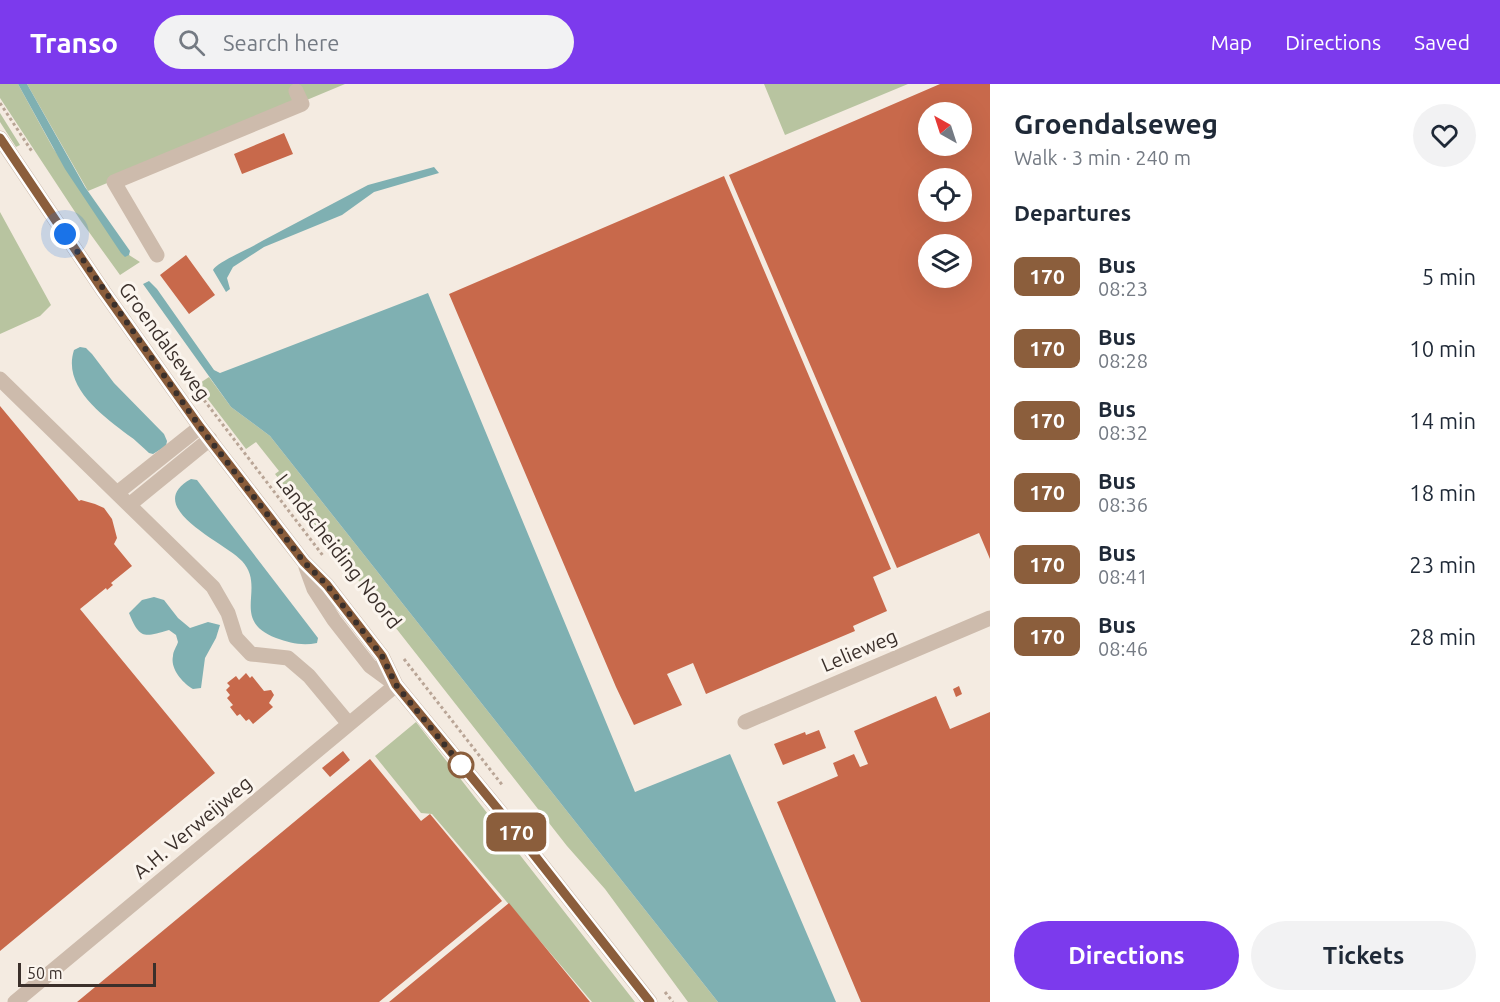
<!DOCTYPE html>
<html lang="en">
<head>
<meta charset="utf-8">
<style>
	body { margin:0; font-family:Ubuntu,sans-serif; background:#f2f2f3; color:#1f2937; height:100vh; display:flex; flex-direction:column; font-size:22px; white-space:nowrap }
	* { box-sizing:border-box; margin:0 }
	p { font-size:20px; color:#747a83 }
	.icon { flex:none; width:33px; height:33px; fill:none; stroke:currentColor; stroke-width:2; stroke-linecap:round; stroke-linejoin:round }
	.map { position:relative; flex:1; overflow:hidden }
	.details { display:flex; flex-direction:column; background:#fff; width:510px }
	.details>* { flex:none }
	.badge { padding:0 12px; border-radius:9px; font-size:21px; line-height:39px }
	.needle { width:39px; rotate:321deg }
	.buttons { position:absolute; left:918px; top:18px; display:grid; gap:12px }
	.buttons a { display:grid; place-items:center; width:54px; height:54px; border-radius:50%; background:#fff; box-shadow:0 6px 24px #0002; font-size:30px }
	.scale { position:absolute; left:18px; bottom:15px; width:138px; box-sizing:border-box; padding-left:6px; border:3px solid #3b302b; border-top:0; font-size:16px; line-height:21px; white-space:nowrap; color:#3b302b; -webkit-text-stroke:4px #fbf5ee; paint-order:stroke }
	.you { position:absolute; width:30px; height:30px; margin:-15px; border:4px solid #fff; border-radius:50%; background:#1a73e8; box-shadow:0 0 0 9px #1a73e833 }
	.map>.badge { position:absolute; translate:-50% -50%; box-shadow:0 0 0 3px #fff }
	h2 { padding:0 24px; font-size:22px; line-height:54px }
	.round { display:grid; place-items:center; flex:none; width:63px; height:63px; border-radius:32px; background:#f2f2f3 }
	.overview { display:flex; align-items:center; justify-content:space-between; height:102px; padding:0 24px }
	h1 { font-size:28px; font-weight:700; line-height:45px }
	.cta { display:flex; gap:12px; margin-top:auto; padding:12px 24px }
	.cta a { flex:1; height:69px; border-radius:36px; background:#7c3aed; color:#fff; font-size:24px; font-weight:700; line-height:69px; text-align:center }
	.cta a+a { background:#f2f2f3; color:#1f2937 }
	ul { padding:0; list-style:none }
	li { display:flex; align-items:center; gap:18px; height:72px; padding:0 24px }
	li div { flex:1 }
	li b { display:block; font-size:22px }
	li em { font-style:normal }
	li .badge { min-width:66px; font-weight:700; text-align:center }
	header { display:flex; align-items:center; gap:36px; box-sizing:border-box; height:84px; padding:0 30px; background:#7c3aed; color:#fff }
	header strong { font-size:28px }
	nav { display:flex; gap:33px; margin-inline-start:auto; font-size:21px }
	.search { width:420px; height:54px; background:#f2f2f3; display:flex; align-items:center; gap:15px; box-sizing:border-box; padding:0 21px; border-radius:33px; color:#747a83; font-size:22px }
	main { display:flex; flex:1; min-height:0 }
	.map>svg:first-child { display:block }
	.green { fill:#b8c4a0 }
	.water { fill:#7fb0b2 }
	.building { fill:#c8694b; fill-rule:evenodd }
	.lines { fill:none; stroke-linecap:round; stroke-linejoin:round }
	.path { stroke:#b9a596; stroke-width:3; stroke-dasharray:3 3; stroke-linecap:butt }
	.minor { stroke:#cdbbac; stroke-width:15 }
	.line-casing { stroke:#fff; stroke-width:14 }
	.line { stroke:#8b5e3c; stroke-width:9 }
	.walk { stroke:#3b302b; stroke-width:6; stroke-dasharray:0 10.8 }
	.stop-dot { fill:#fff; stroke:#8b5e3c; stroke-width:3 }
	.labels { text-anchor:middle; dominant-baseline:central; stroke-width:6; stroke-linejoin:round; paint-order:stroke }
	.street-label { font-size:20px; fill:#3b302b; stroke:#fbf5ee }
</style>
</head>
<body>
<header>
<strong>Transo</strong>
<div class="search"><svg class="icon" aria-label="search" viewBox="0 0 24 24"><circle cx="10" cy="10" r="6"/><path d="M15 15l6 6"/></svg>Search here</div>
<nav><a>Map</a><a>Directions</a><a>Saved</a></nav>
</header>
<main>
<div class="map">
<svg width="990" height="918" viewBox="0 0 990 918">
	<rect width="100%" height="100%" fill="#f4ebe1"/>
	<!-- green -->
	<path class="green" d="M0,0H18L53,64L129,171L140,178L120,191L81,137L0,14Z
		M27,0H345L88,107Z
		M764,0H908L785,51Z
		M0,29L20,61L16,63L0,38Z
		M0,128L51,221L40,232L0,250Z
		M209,293L231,323L270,352L718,918H688L605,805L567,762L275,390L279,387L256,358L246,365L197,301Z
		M416,638L635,918H592L432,730L421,729L375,672Z"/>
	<!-- water -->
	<path class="water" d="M18,0H27L85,103L130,167L129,171L125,173L121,169L65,85Z
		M434,83L439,89L374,108L342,131L264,163L233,183L227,194L230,205L226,208L213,186C217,178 251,164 262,157L368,101Z
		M149,197L157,205L214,286L220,289L428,209L635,708L730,670L836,918H718L270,352L231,323L143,200Z
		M80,263L86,264L92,270L114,299L164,350L167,357L166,362L153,370L149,369C142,363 136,356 128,351C103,332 62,303 74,266Z
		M191,395L197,396L318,554L317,559C302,562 290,559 276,554C229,536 267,504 242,477C226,459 140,423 191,395Z
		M154,513L164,516L178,534L190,544L208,538L220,541L216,554L205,574L201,604L193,605C183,599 170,585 173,572C173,567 177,562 178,558L176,551L169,546C144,553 140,556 129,529L142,516Z"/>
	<!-- building -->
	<path class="building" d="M940,0H990V475L979,449L897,484L729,91ZM928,28H962V62H928ZM928,94H962V128H928ZM928,160H962V194H928Z
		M284,49L293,70L242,90L234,70Z
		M724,92L891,485L873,493L887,527L853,542L855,547L706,610L693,579L667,590L682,621L634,641L616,603L449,210Z
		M186,171L215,211L189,230L160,191Z
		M0,322L79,417L81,416L95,420L104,424L112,435L117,454L114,460L132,482L111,499L113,501L107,506L106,504L80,525L215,689L0,867Z
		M246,589L250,594L252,592L264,607L271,606L274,611L269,619L273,623L253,640L249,635L246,637L240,630L237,632L230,623L233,621L227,614L230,611L226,606L230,602L227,599L236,592L239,596Z
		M959,602L962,610L956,613L953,605Z
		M936,612L950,645L990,628V918H861L777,718L838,692L833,679L854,670L860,683L868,680L854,647Z
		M819,646L826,664L783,681L774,660L805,648L806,651Z
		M343,667L350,676L330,693L322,684Z
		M370,675L421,737L430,730L502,817L379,918H77Z
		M509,819L590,918H389Z"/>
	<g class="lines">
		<!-- path -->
		<path class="path" d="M0,19L33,69
			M204,316L324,473
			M404,575L503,702
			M665,908L673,918"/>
		<!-- minor -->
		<path class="minor" d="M0,54L104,208L200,343L304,478L327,501L382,572L396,601
			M157,171L114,98L302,20L296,7
			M0,295L213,503L228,529L236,554L251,570L288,574L309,592L349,640
			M117,409L200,343
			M129,421L210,355
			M306,483L314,505L334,536L370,582L396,601L502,730L650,918
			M745,638L990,534
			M15,918L396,601"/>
	</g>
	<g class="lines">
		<!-- line casing -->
		<g class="line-casing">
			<path id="line" d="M0,54L104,208L200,343L304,478L327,501L382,572L396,601L502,730L650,918"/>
		</g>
		<!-- line -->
		<use href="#line" class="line"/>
		<!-- walk -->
		<path class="walk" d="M65,150L200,343L304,478L327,501L382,572L396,601L461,681"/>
	</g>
	<!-- markers -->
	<circle class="stop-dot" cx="461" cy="681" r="12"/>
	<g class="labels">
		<!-- street labels -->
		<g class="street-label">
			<text transform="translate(165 257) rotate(54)">Groendalseweg</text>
			<text transform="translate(339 467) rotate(52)">Landscheiding Noord</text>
			<text transform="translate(859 566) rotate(-23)">Lelieweg</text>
			<text transform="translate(192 743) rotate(-40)">A.H. Verweijweg</text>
		</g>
	</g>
</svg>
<div class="buttons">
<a><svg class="needle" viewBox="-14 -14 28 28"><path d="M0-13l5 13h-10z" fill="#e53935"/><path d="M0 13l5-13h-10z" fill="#747a83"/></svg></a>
<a><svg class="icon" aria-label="locate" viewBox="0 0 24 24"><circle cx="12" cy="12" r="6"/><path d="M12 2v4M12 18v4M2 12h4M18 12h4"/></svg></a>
<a><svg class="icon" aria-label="layers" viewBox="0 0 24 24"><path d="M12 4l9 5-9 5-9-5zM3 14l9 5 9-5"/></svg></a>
</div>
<div class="scale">50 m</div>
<div class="you" style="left:65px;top:150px"></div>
<b class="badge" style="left:516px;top:748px;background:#8b5e3c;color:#fff">170</b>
</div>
<section class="details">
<div class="overview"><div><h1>Groendalseweg</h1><p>Walk · 3 min · 240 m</p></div><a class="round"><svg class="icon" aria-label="heart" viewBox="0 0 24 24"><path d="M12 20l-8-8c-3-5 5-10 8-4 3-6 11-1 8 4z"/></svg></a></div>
<h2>Departures</h2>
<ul>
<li><span class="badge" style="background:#8b5e3c;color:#fff">170</span><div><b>Bus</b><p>08:23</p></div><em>5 min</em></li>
<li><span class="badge" style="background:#8b5e3c;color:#fff">170</span><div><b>Bus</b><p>08:28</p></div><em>10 min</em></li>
<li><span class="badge" style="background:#8b5e3c;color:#fff">170</span><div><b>Bus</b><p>08:32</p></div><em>14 min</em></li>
<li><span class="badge" style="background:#8b5e3c;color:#fff">170</span><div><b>Bus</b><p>08:36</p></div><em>18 min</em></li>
<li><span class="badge" style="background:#8b5e3c;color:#fff">170</span><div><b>Bus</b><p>08:41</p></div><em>23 min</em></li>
<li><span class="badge" style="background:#8b5e3c;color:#fff">170</span><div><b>Bus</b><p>08:46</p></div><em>28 min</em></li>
</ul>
<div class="cta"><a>Directions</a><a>Tickets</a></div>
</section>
</main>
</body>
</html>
